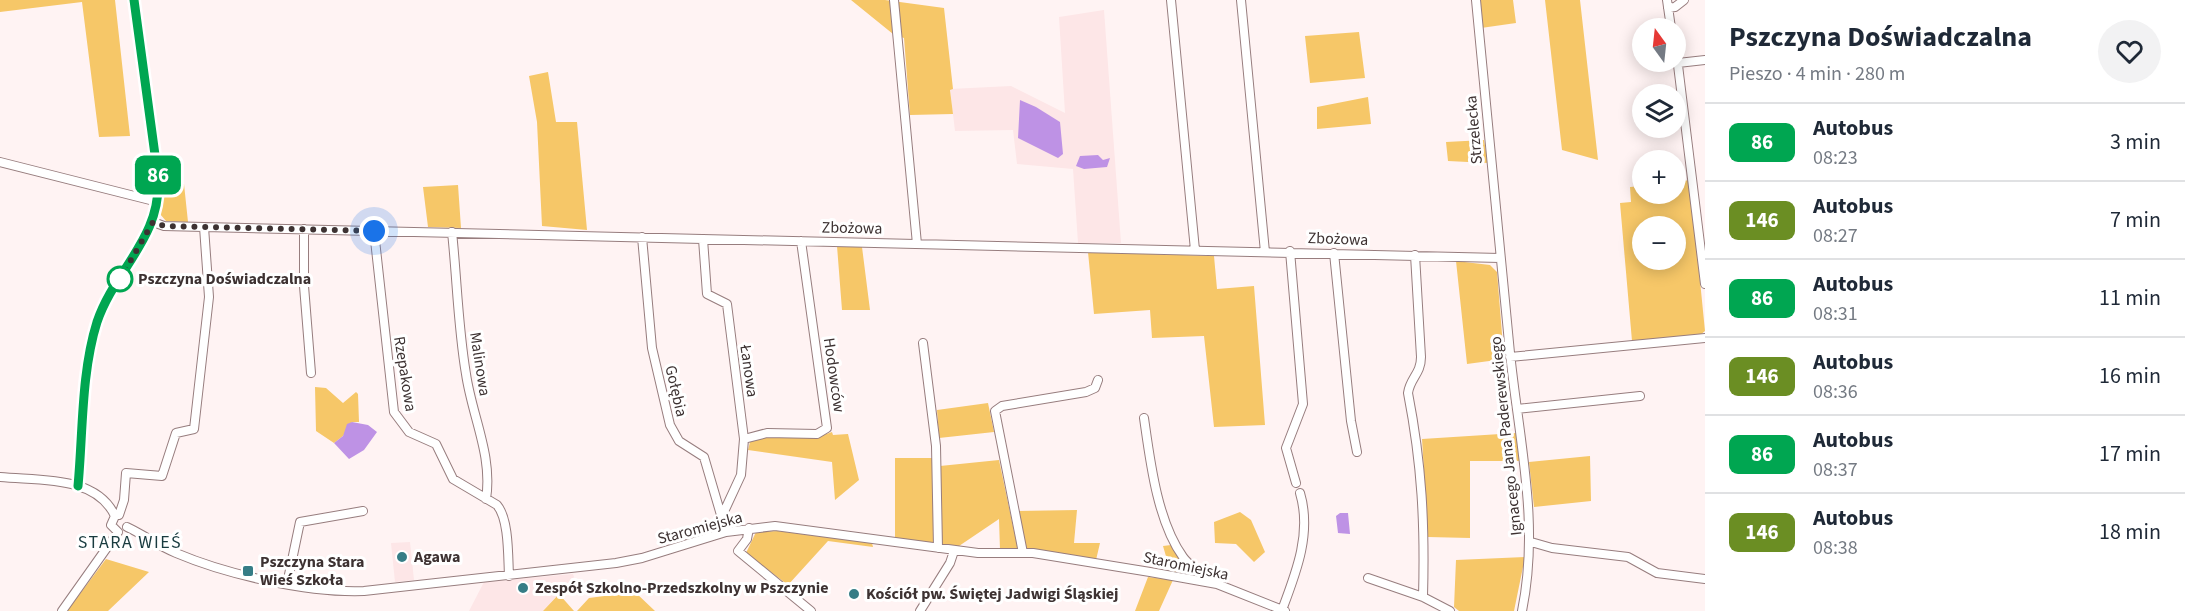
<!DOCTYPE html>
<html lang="pl">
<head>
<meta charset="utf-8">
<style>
	body { margin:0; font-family:"Source Sans 3",sans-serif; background:#f2f2f3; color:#1f2937; height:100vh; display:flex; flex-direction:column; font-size:22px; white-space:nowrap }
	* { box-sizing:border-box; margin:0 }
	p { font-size:20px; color:#747a83 }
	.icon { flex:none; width:33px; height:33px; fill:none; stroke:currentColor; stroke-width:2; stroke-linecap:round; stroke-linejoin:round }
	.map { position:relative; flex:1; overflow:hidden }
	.panel { display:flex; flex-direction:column; background:#fff; width:480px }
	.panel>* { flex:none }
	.badge { padding:0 12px; border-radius:9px; font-size:21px; line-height:39px }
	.needle { width:39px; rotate:345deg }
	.fabs { position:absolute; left:1632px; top:18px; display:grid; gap:12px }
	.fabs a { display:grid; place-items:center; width:54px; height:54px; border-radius:50%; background:#fff; box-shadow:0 3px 15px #0003; font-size:30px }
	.you { position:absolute; width:30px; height:30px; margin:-15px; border:4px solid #fff; border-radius:50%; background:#1a73e8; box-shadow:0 0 0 9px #1a73e833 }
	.map>.badge { position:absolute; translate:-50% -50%; box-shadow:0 0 0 3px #fff }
	.round { display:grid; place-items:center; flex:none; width:63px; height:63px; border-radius:32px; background:#f2f2f3 }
	.summary { display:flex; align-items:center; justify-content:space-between; height:102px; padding:0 24px }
	h1 { font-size:28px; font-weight:700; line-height:45px }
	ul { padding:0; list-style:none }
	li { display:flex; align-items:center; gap:18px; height:78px; padding:0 24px; border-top:2px solid #e0e1e3 }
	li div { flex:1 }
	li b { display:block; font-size:22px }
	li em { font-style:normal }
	li .badge { min-width:66px; font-weight:700; text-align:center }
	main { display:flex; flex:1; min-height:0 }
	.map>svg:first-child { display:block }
	.built { fill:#fde6e7 }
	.green { fill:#f6c768; fill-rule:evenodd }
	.water { fill:#be92e5 }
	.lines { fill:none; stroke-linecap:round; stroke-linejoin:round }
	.minor-casing { stroke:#977d7e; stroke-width:10 }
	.minor { stroke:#fff; stroke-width:8 }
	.line-casing { stroke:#fff; stroke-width:14 }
	.line { stroke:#00a651; stroke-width:9 }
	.walk { stroke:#3d3232; stroke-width:6; stroke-dasharray:0 10.8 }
	.stop-dot { fill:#fff; stroke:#00a651; stroke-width:3 }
	.poi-dot { fill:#367d86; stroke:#fff; stroke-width:2 }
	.labels { text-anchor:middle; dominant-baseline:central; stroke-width:6; stroke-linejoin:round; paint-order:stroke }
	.street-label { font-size:16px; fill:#3d3232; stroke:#fff }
	.stop-label { font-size:16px; font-weight:bold; fill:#3d3232; stroke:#fff; text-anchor:start }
	.poi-label { font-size:16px; font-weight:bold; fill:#3d3232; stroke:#fff; text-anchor:start }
	.neighbourhood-label { font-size:18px; letter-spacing:1.5px; fill:#193b3f; stroke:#fff }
</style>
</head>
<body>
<main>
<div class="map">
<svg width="1705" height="611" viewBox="0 0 1705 611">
	<rect width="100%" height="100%" fill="#fff3f3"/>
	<!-- built -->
	<path class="built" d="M1104,10L1121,243H1078L1073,169L1017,164L1013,130L955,131L950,89L1011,86L1065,113L1059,17Z
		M410,542L414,580L395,582L391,543Z
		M573,574L574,577L543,611H469L484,582Z"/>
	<!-- green -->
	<path class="green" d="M0,0H115L130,136L99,137L82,2L0,12Z
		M851,0H885L944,8L953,89L950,90L953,114L910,115L904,38L893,34Z
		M1479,0H1513L1516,23L1481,28Z
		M1545,0H1580L1598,160L1562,150Z
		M1359,32L1365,78L1310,83L1305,36Z
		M548,72L556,122H577L587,230L542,226L537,122L529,76Z
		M1368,97L1371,124L1317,129V107Z
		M1484,140L1488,163L1448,161L1446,142Z
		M1690,180L1705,331L1699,336L1632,341L1620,203L1631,202L1630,187L1642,186V194H1676V182ZM1642,226H1676V260H1642Z
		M184,184L188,222L166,221L160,214L162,186Z
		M458,185L461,228L428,227L423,187Z
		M837,246L862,247L870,310H842Z
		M1088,252L1214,256L1217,289L1254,286L1265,425L1214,427L1204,336L1152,338L1150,310L1094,314Z
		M1456,261L1490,265L1497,272L1504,359L1467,364Z
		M315,387L326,388L343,403L356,392L358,394L359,422H352L343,436L334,443L316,431Z
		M988,403L994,432L939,438L937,410Z
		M832,432L833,435L848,434L859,480L835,500L832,462L748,450L750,442C776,429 806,443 832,432Z
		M1516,433L1520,461H1470V538L1428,537L1422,439Z
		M1590,456L1591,501L1534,507L1529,462Z
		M895,458H933L935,546L895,538Z
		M999,460L1018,550H1000L999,519L959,546L941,547L940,466Z
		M1077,510L1074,543H1100L1096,560L1025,548L1017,511Z
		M1240,512L1251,520L1265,552L1254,562L1236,544L1215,543L1214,522Z
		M778,531L872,543L873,547L828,541L788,585L746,553L756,532Z
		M1171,545L1186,564L1184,575L1171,573L1170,570L1163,546Z
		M1525,557L1514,611H1459L1454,607L1456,560Z
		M106,559L149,572L108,611H67Z
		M1148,577L1173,580L1159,611H1135Z
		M635,592L655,611H577L589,598Z
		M559,594L574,611H543Z"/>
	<!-- water -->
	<path class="water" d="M1020,100L1036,107L1060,122L1063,154L1058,158L1018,138Z
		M1098,155L1103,160L1110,158L1107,167L1084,169L1076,166L1080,156Z
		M352,422L368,425L377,432L364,450L349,459L334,443L343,436L347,424Z
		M1340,513H1348L1350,534L1338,533L1336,516Z"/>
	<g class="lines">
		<!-- minor casing -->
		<g class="minor-casing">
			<path id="minor" d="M894,0L917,244
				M1171,0L1195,250
				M1241,0L1265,252
				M1476,0C1487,118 1498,236 1510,353C1519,441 1540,523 1522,611
				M1667,0L1671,28
				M1668,8L1675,7L1684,0
				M1676,49L1705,284
				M1678,63L1705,60
				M0,162L158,202
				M153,222L164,226L204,227L1500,258
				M304,229V286L311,373
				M374,231L394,412L409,432L436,444L453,479L497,505C509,519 508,556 509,576
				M452,232C457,279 458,327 466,374C472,416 493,456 486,499
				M642,237L652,348L670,425L679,441L704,457L726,532
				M703,239L707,294L727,304L744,439L741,475L722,516
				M1290,251L1303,404L1286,448L1296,483
				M1334,253L1351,421L1357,452
				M1415,255L1421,357C1421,374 1410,378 1408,393C1422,465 1425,524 1423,597
				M923,343L936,446L938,548
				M1510,357L1705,338
				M1517,409L1640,396
				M1144,418C1150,460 1157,521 1183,557C1190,567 1202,572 1209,582
				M744,439L767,433L817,434L827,428L801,241
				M0,477C39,481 96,475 115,516
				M78,486C83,432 81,373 97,322C115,270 162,236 158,177L134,0
				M119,515L124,500L126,473L162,476L176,433L194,429L209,297L204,227
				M115,516L111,525L118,532
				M127,527C144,535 159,546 176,553C228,575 308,593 364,591L616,563L642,558L726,532L775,526L978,553H1033L1150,572L1217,584L1285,611
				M749,528L747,539L738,551L811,611
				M1531,542L1552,548L1628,557L1657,573L1705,579
				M1023,553L995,411L1002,406L1086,392L1095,388L1098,380
				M1368,578L1423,597L1450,611
				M287,584L300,522L363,511
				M1282,610C1296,573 1312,533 1300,493
				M62,611L118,532
				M920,611L950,563L954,551"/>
		</g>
		<!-- minor -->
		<use href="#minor" class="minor"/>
	</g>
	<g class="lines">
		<!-- line casing -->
		<g class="line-casing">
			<path id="line" d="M78,486C83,433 81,373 97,322C115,269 162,238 158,177L134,0"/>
		</g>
		<!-- line -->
		<use href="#line" class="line"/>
		<!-- walk -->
		<path class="walk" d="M120,279L153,222L164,226L374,231"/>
	</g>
	<!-- markers -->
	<circle class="stop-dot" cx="120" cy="279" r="12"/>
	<g class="poi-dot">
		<circle cx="402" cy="557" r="6"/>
		<rect x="242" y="565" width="12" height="12" rx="3"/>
		<circle cx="523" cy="588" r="6"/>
		<circle cx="854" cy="594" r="6"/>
	</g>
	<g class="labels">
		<!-- street labels -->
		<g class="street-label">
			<text transform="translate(1474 130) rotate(-95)">Strzelecka</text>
			<text transform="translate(852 228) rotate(1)">Zbożowa</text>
			<text transform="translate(1338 239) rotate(2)">Zbożowa</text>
			<text transform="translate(480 364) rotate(81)">Malinowa</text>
			<text transform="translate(749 371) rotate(82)">Łanowa</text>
			<text transform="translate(405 374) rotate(81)">Rzepakowa</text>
			<text transform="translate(834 375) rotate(82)">Hodowców</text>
			<text transform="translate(676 391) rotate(77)">Gołębia</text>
			<text transform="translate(1506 436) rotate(-96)">Ignacego Jana Paderewskiego</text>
			<text transform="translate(700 528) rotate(-15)">Staromiejska</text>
			<text transform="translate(1186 566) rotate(12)">Staromiejska</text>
		</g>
		<!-- stop labels -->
		<g class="stop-label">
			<text x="138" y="279">Pszczyna Doświadczalna</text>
		</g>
		<!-- poi labels -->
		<g class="poi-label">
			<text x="414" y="557">Agawa</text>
			<text x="260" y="562">Pszczyna Stara<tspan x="260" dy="18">Wieś Szkoła</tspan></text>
			<text x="535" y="588">Zespół Szkolno-Przedszkolny w Pszczynie</text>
			<text x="866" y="594">Kościół pw. Świętej Jadwigi Śląskiej</text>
		</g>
		<!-- neighbourhood labels -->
		<g class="neighbourhood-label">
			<text x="130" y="542">STARA WIEŚ</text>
		</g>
	</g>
</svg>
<div class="fabs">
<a><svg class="needle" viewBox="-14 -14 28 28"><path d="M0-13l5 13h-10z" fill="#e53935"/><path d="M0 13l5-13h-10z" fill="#747a83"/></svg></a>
<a><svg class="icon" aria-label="layers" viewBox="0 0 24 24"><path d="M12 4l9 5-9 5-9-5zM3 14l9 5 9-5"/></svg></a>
<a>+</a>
<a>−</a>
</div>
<div class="you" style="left:374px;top:231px"></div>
<b class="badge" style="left:158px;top:175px;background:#00a651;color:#fff">86</b>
</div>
<section class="panel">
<div class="summary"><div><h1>Pszczyna Doświadczalna</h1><p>Pieszo · 4 min · 280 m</p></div><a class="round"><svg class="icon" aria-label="heart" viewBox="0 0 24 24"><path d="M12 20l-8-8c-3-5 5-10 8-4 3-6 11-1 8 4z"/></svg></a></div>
<ul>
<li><span class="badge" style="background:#00a651;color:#fff">86</span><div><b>Autobus</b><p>08:23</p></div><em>3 min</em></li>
<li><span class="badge" style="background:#6b8e23;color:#fff">146</span><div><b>Autobus</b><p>08:27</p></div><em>7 min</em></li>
<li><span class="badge" style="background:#00a651;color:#fff">86</span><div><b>Autobus</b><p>08:31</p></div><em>11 min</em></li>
<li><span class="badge" style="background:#6b8e23;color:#fff">146</span><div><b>Autobus</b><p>08:36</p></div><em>16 min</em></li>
<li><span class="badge" style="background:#00a651;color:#fff">86</span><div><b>Autobus</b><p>08:37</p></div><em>17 min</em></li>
<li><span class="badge" style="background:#6b8e23;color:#fff">146</span><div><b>Autobus</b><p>08:38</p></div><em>18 min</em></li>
</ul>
</section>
</main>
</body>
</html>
